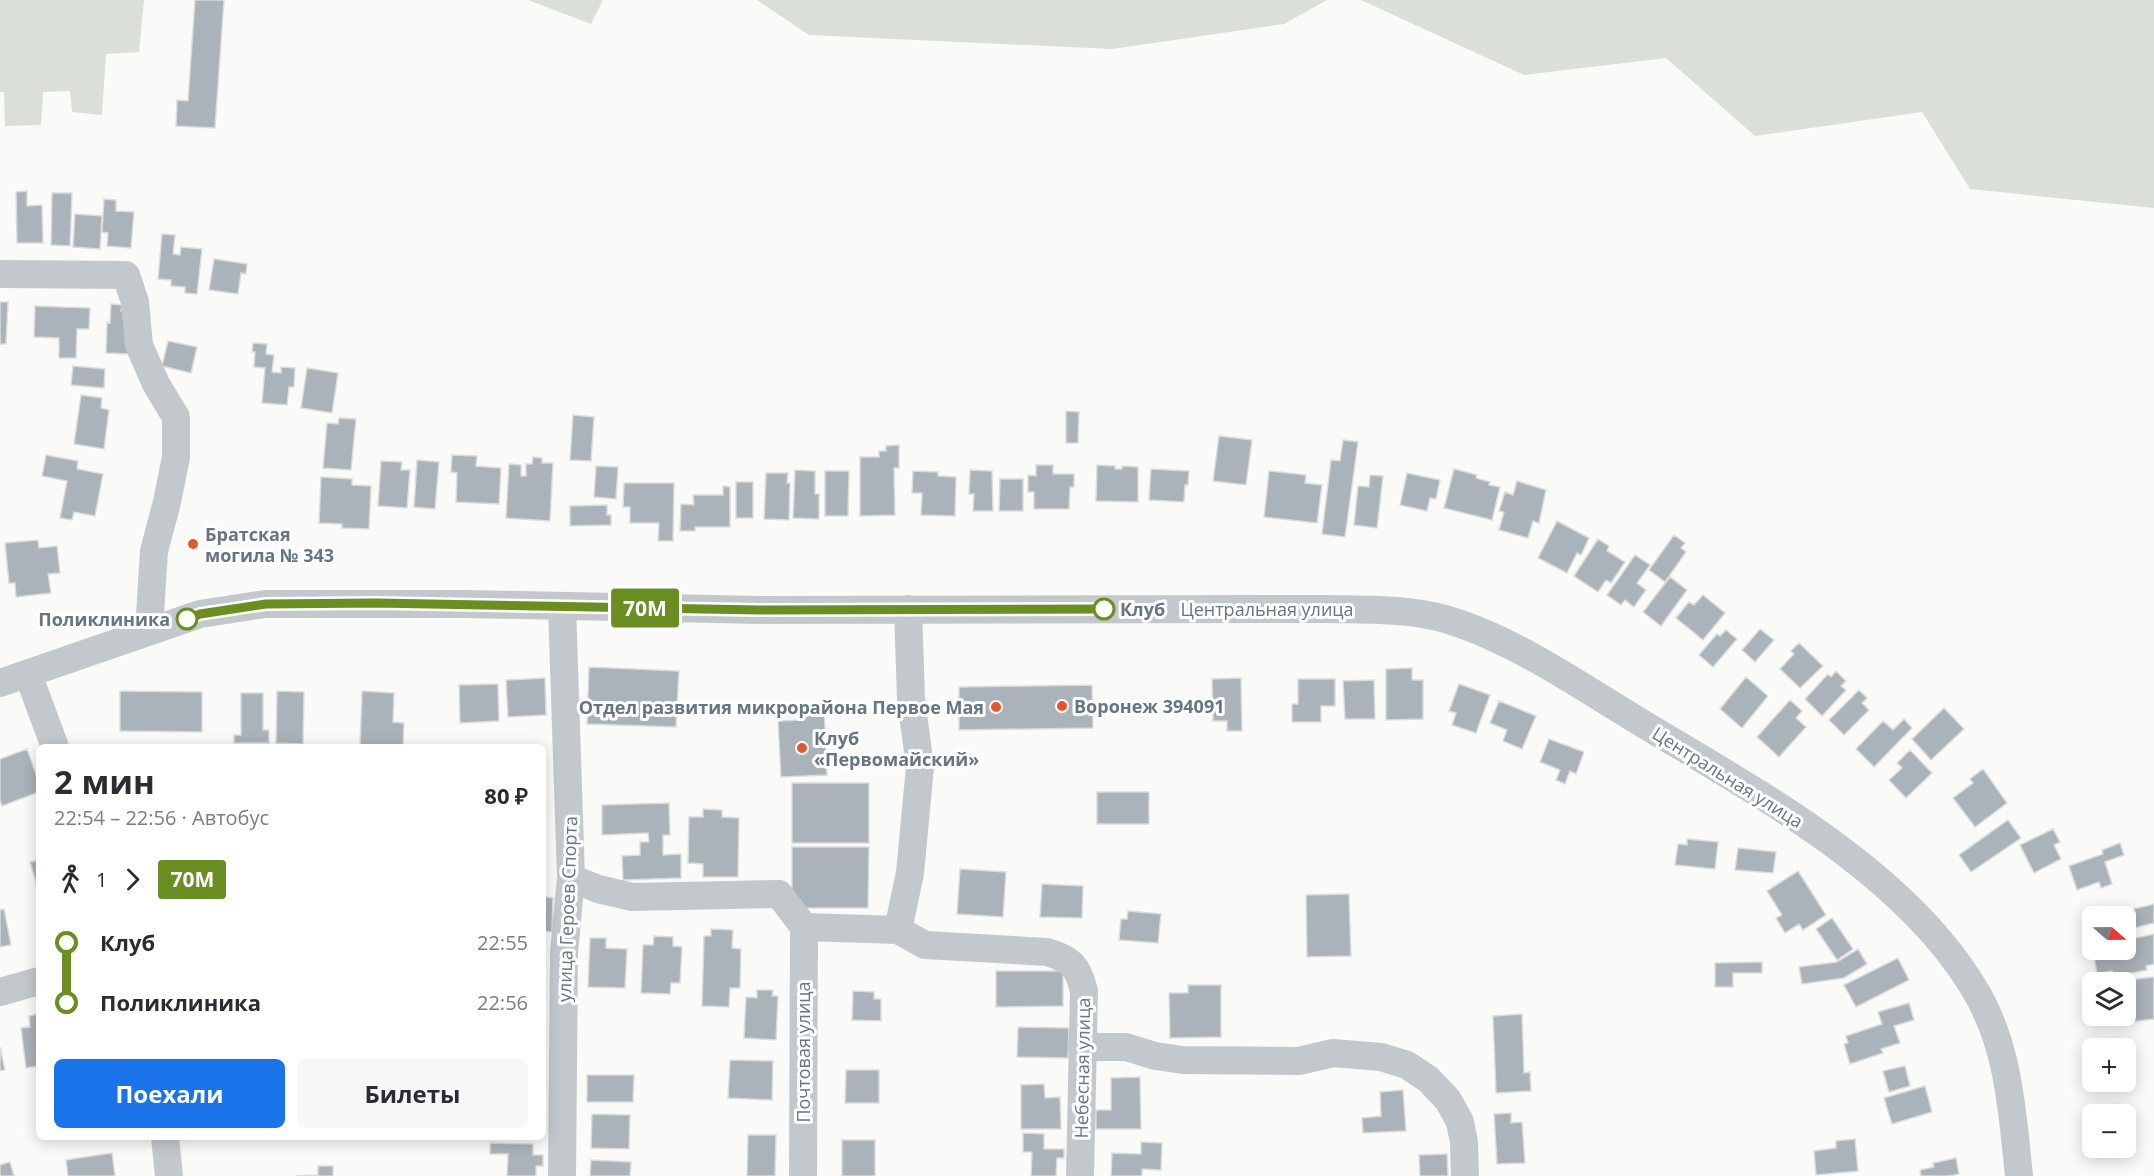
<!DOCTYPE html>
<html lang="ru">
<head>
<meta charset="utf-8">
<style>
	body { margin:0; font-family:"Open Sans",sans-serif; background:#f7f7f7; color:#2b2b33; height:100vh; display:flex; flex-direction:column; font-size:22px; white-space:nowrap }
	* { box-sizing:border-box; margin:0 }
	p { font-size:20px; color:#7c7c81 }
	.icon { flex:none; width:33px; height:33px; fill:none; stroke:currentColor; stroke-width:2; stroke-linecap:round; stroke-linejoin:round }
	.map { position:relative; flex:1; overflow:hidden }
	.panel { position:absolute; left:36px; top:744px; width:510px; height:396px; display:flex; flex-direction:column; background:#fff; border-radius:9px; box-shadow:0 3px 15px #0003 }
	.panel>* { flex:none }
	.badge { padding:0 12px; border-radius:4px; font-size:21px; line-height:39px }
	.needle { width:39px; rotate:110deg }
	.fabs { position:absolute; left:2082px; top:906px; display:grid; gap:12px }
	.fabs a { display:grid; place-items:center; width:54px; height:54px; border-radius:9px; background:#fff; box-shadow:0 3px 15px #0003; font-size:30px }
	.map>.badge { position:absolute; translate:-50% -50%; box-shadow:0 0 0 3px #fff }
	.legs { display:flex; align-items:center; gap:9px; height:66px; padding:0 18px; font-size:20px }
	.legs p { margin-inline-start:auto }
	.summary { display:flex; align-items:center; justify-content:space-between; height:102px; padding:0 18px }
	h1 { font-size:33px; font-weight:700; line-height:45px }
	.button { display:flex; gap:12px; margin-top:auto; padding:12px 18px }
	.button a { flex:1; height:69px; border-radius:9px; background:#1a73e8; color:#fff; font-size:24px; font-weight:700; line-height:69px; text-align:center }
	.button a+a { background:#f7f7f7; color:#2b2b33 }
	ul { padding:0 18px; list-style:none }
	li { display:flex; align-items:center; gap:21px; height:60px; font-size:22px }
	li i { display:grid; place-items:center; width:9px; height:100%; margin:0 8px; background:currentColor }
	li i::after { content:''; width:15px; height:15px; margin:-8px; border:4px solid; border-radius:50%; background:#fff }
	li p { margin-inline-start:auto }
	li:first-child i { background:linear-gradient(#0000 50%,currentColor 0) }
	li:last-child i { background:linear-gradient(currentColor 50%,#0000 0) }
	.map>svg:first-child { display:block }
	.green { fill:#dadfd7 }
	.building { fill:#aab3b9; stroke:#dcdcda; stroke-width:1.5 }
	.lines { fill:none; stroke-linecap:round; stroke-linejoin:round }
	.minor { stroke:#c3c8cc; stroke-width:28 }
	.line-1-casing { stroke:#fff; stroke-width:14 }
	.line-1 { stroke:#6b8e23; stroke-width:9 }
	.poi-dot { fill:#e4572e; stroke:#fff; stroke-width:2 }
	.stop-1-dot { fill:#fff; stroke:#6b8e23; stroke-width:3 }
	.labels { text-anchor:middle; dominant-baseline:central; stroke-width:6; stroke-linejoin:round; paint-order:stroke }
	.poi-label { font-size:18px; font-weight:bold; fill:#657683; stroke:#fff; text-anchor:start }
	.stop-label { font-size:18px; font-weight:bold; fill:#657683; stroke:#fff; text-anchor:start }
	.street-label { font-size:18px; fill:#657683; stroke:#fff }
</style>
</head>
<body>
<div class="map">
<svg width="2154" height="1176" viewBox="0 0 2154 1176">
	<rect width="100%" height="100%" fill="#fafaf8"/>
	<!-- green -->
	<path class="green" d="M0,0H144L139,52L106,54L102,115L72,112L70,91L43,92L41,125L5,126L4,92H0Z
		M528,0H603L591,24Z
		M757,0H1327L1284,24L1112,49L809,35Z
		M1361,0H2154V208L1970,189L1922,112L1755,136L1666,58L1524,75Z"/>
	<!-- building -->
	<path class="building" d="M195,0H224L215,128L176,126L177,100L188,101Z
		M27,191V206L42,205L43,243H17L16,192Z
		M52,193H72L70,246L51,245Z
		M104,199L116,200V211L134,212L131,248L107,246L108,233L102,232Z
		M75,214L102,216L100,249L73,247Z
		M162,234L175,235L173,254L180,255L181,247L202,249L197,294L185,293V287L171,286V280L158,279Z
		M214,259L247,264L246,274L241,273L238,294L209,290Z
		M0,302H8L6,344H0Z
		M111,304L122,305L121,311H130L129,354L106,353L107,322L110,323Z
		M35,306L90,308L89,329H77L76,358H59V338L34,337Z
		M168,341L197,347L191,373L162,366Z
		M253,343L267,344L266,354L274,355L272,372L281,373V367L295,368L294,387H289L287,405L262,403L265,368L254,367L255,352H252Z
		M73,366L105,369L104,388L71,385Z
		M307,368L338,373L332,413L301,408Z
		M81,395L102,398L101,408L109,410L104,449L74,444Z
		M1066,411L1079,412L1078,443H1066Z
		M573,415L594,417L591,461L570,460Z
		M339,418L356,419L351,470L323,468L327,423L338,424Z
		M1219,436L1252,440L1246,485L1213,481Z
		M1343,440L1358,442L1345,537L1322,534L1331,460L1340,461Z
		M899,445V468H894L895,515L860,516V457H879V451H886V446Z
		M46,455L78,461L77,469L103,474L95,516L74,512L72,520L60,518L67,481L42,476Z
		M452,455L477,456L476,466L501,468L499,504L456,502L457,473L451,472Z
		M533,457L542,458V463H553L550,521L506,518L509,464L521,465V476H526V464H532Z
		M417,460L439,462L435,509L414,507Z
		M381,461L402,462L401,470H410L407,508L378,506Z
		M1036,465H1053V474H1074V487H1070L1069,509H1034V492H1028V475L1036,476Z
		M1097,465L1115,466V469H1122V466L1138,467V502L1096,501Z
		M596,466L618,467L616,499L594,497Z
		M1151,469L1189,471L1188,485H1185L1184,502L1149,500Z
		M1454,469L1477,475L1476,478L1490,482L1489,485L1500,487L1492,520L1444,508Z
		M795,470L815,471V494H819V519L793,518Z
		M970,470L992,471L993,511H973L974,494H969Z
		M825,471H849L848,516H825Z
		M913,471L938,472V476L956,477L955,516L921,515L922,493H912Z
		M1269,471L1306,475L1305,483L1322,485L1317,523L1264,517Z
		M766,473H788L787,483H790L789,520L764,519Z
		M1407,473L1440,480L1436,499L1430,498L1427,511L1400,505Z
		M1370,475L1383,476L1377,528L1354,525L1358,486L1369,487Z
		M321,477L352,479V485L371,486L369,529L342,528V524L319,523Z
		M1000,479H1023V511H999Z
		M1517,481L1546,490L1539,523L1533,521L1528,538L1499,530L1504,512L1499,511L1505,492L1513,495Z
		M736,482H753V518H736Z
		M624,483H674L673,541H658L659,523H630V507H623Z
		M723,486L730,487V527H695V531H680L681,504L694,505L693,495H723Z
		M607,505V515H611V525L570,526V506Z
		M1557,521L1589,538L1581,555L1577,553L1567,573L1538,558Z
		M1674,535L1685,543L1681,548L1686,552L1665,582L1649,570Z
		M1598,539L1609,546L1607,551L1625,562L1611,583L1606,580L1598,592L1574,576Z
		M38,540L39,548L57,546L60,573L48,574L51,593L16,597L15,583H9L5,543Z
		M1635,555L1650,565L1637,583L1646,590L1634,607L1625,600L1621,605L1607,595Z
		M1670,577L1687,590L1661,626L1643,612Z
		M1703,595L1725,613L1703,640L1676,618L1689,602L1694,605Z
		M1760,629L1774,640L1755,662L1742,650Z
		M1726,630L1737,639L1713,667L1699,655L1717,634L1720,636Z
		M1799,643L1823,666L1800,688L1780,669L1794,654L1791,651Z
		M589,667L679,671L676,727L587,724Z
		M1412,668V680H1423V719L1386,720V669Z
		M1836,671L1846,681L1841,686L1846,690L1822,716L1805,699L1828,674L1831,677Z
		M1746,677L1768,696L1742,728L1720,709Z
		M545,678L546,715L508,717L506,680Z
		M1241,678L1242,731H1227V721H1213L1212,679Z
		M1298,679H1335V706H1321V722H1292V704H1298Z
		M1374,680L1375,719H1345L1343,681Z
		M498,684L499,721L460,723L459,685Z
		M1459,684L1490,695L1476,733L1452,725L1456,713L1449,711Z
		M1092,685L1093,728L959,730V687Z
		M1859,690L1867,698L1862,703L1869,710L1844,735L1829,720Z
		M120,691L202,692V732L120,731Z
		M277,691L304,692L303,744L276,743Z
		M362,691L394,693L393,722L404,723L403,747H360Z
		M241,693H263V730H269V743H234V735H241Z
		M1790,700L1802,711L1796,718L1806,727L1779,757L1757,737Z
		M1499,701L1536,716L1522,749L1503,741L1507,730L1490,723Z
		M824,705L827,775L781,777L778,721L800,720L799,706Z
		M1944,708L1964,729L1931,760L1912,739Z
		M1904,719L1912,728L1874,767L1856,749L1883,721L1893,730Z
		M1549,739L1584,752L1576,774L1570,771L1565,784L1556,780L1560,770L1540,762Z
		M27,749L39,783V792L2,806L0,800V759Z
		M1910,750L1932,773L1906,798L1889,780L1902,768L1897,763Z
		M1983,769L2007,803L1975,827L1953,798L1973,783L1970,779Z
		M792,783H869V843H792Z
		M1097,792H1149V824H1097Z
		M669,803L670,835H663V855L681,854V878L623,880L622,856L640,855V842H649L648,833L602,835V805Z
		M703,809L722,810V817L739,818L738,877H703V864L688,863L689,817H703Z
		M2008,820L2021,838L1971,872L1959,855Z
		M2053,829L2060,842L2054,845L2061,859L2034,873L2020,845Z
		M1687,839L1718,842L1715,869L1675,865L1678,844L1687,845Z
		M2120,843L2124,855L2105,862L2112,884L2101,888L2099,882L2077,890L2069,866L2103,854L2102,850Z
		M543,847H545L543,892Z
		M792,847H869L868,908H792Z
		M1738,848L1776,852L1773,873L1735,870Z
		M39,860V893L30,862Z
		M960,869L1006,872L1003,917L957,914Z
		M1798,871L1826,915L1803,930L1799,924L1785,933L1776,918L1782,915L1767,891Z
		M1042,884L1083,886L1082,918L1040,917Z
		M1349,894L1351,956L1307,957L1306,895Z
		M543,897L553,898L552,932L543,931Z
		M2154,904V923L2126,930V916H2106Z
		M4,909L11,945L0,947V910Z
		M1128,911L1161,914L1158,943L1119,940L1121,919H1127Z
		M1832,918L1853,949L1837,960L1816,929Z
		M711,929L733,930L732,948L741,949L740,988H730L729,1007L702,1006L704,936H711Z
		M2154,934V964L2146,966L2147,970L2113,977L2112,971L2097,974L2093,950H2126V940Z
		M654,936L673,937V946L682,947L680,983H671L670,994L641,993L643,945H653Z
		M590,938H606V948L627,949L625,988L588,987Z
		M1858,949L1867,964L1844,978L1802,984L1799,967L1837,962Z
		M1898,958L1909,980L1856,1007L1844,985Z
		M1762,962V973H1733V987H1715V963Z
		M996,971H1063V1006L996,1007Z
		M2154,977V1019L2122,1023L2121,1016H2126V982L2117,981Z
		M1188,985H1221V1037L1170,1038L1169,993H1188Z
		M757,990H773L772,996H778L776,1040L744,1038L746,997L757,998Z
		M853,991L874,992V999H881V1021L852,1020Z
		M1909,1003L1914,1020L1894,1026L1900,1043L1881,1049L1883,1053L1850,1064L1844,1044L1848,1043L1846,1036L1882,1024L1878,1012Z
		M39,1014V1066L26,1068L21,1028L30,1027L29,1016Z
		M1522,1014L1524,1073L1530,1072L1531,1091L1496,1093L1493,1016Z
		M1018,1027L1069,1028L1068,1058L1017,1057Z
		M0,1047L5,1070L0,1071Z
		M730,1060L773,1061L772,1100L728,1098Z
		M1905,1066L1910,1086L1889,1092L1883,1071Z
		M846,1070H879V1103H845Z
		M587,1075H634L633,1102H587Z
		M1140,1077L1141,1129H1096V1110H1111V1078Z
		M1044,1084L1045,1098L1060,1097L1061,1129H1021V1085Z
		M1925,1086L1932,1112L1892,1124L1884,1098Z
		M1403,1090L1406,1131L1363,1133L1362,1118L1381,1116L1380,1092Z
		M1511,1113V1123L1522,1122L1525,1163L1497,1164L1494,1114Z
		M592,1114L630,1115L629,1149L591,1148Z
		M1023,1133L1044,1134V1149H1064V1158H1057L1056,1176H1031L1032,1152H1023Z
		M748,1135H776L775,1176H747Z
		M1855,1139L1858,1171L1816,1175L1814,1151L1836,1148V1141Z
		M842,1140H875V1176H842Z
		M1141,1142L1162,1143L1161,1170L1142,1169V1176H1111L1112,1153L1141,1154Z
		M490,1143L533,1144V1155H543V1166H536V1176H507L508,1154H490Z
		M112,1153L115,1176H68L66,1160Z
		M1447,1154L1448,1176H1420L1419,1155Z
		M1956,1158L1959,1174L1949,1176H1921L1920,1170L1934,1167L1933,1163Z
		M591,1160L631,1162L630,1176H590Z
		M10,1162L14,1176H0V1165Z
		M318,1166H333V1176H296L318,1175Z"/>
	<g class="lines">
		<!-- minor -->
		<path class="minor" d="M0,274L126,275L135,302L139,345L156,384L176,417V457L167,502L154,551L149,631
			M562,606L571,878L564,953L562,1176
			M28,674L55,747
			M0,683L200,614L265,604H466L760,610L1327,609C1373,610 1417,608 1461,624C1525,647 1582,687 1640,722C1754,791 1901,869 1972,985C2009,1043 2012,1110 2019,1176
			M571,878L598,889L632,897L779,894L804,927L898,930L925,945L1047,952C1071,959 1078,966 1084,991L1080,1176
			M898,930L910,873L920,767L911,699L908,609
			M0,992L39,981
			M1082,1047H1126L1155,1056L1183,1060L1299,1061L1333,1053L1381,1057L1407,1065L1428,1079L1448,1100L1460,1122L1464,1142L1465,1176
			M165,1137L169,1176
			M803,1176L804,927"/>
	</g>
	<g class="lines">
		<!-- line-1 casing -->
		<g class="line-1-casing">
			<path id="line-1" d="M187,619L200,614L266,604L376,603L760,610L1104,609"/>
		</g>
		<!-- line-1 -->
		<use href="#line-1" class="line-1"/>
	</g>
	<!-- markers -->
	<g class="poi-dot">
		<circle cx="193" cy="544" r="6"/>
		<circle cx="1062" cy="706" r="6"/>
		<circle cx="996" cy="707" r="6"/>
		<circle cx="802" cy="748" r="6"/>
	</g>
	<g class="stop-1-dot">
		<circle cx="1104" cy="609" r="10"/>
		<circle cx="187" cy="619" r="10"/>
	</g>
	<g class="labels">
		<!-- poi labels -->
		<g class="poi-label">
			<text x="205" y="534">Братская<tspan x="205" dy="21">могила № 343</tspan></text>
			<text x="1074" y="706">Воронеж 394091</text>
			<text x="984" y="707" text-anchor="end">Отдел развития микрорайона Первое Мая</text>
			<text x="814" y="738">Клуб<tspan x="814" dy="21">«Первомайский»</tspan></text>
		</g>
		<!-- stop labels -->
		<g class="stop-label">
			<text x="1120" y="609">Клуб</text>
			<text x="170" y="619" text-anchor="end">Поликлиника</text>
		</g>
		<!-- street labels -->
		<g class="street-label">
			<text x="1267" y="609">Центральная улица</text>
			<text transform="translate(1728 777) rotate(32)">Центральная улица</text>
			<text transform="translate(567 909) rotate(-88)">улица Героев Спорта</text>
			<text transform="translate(803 1052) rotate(-90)">Почтовая улица</text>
			<text transform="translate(1082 1068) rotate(-89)">Небесная улица</text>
		</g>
	</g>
</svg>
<div class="fabs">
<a><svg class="needle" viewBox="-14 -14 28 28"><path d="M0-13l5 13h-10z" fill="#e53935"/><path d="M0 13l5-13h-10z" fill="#7c7c81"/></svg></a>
<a><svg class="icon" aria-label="layers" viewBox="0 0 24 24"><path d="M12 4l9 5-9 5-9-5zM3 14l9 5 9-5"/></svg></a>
<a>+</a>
<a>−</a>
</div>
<b class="badge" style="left:645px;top:608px;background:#6b8e23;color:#fff">70М</b>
<section class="panel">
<div class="summary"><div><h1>2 мин</h1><p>22:54 – 22:56 · Автобус</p></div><b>80 ₽</b></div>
<div class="legs"><svg class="icon" aria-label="walk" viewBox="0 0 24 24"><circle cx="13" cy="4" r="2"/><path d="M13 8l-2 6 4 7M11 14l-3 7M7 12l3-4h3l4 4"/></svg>1<svg class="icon" aria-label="forward" viewBox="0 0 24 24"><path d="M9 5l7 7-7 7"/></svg><b class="badge" style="background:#6b8e23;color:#fff">70М</b></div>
<ul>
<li><i style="color:#6b8e23"></i><b>Клуб</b><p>22:55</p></li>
<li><i style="color:#6b8e23"></i><b>Поликлиника</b><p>22:56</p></li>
</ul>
<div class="button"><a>Поехали</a><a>Билеты</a></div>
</section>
</div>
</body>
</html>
